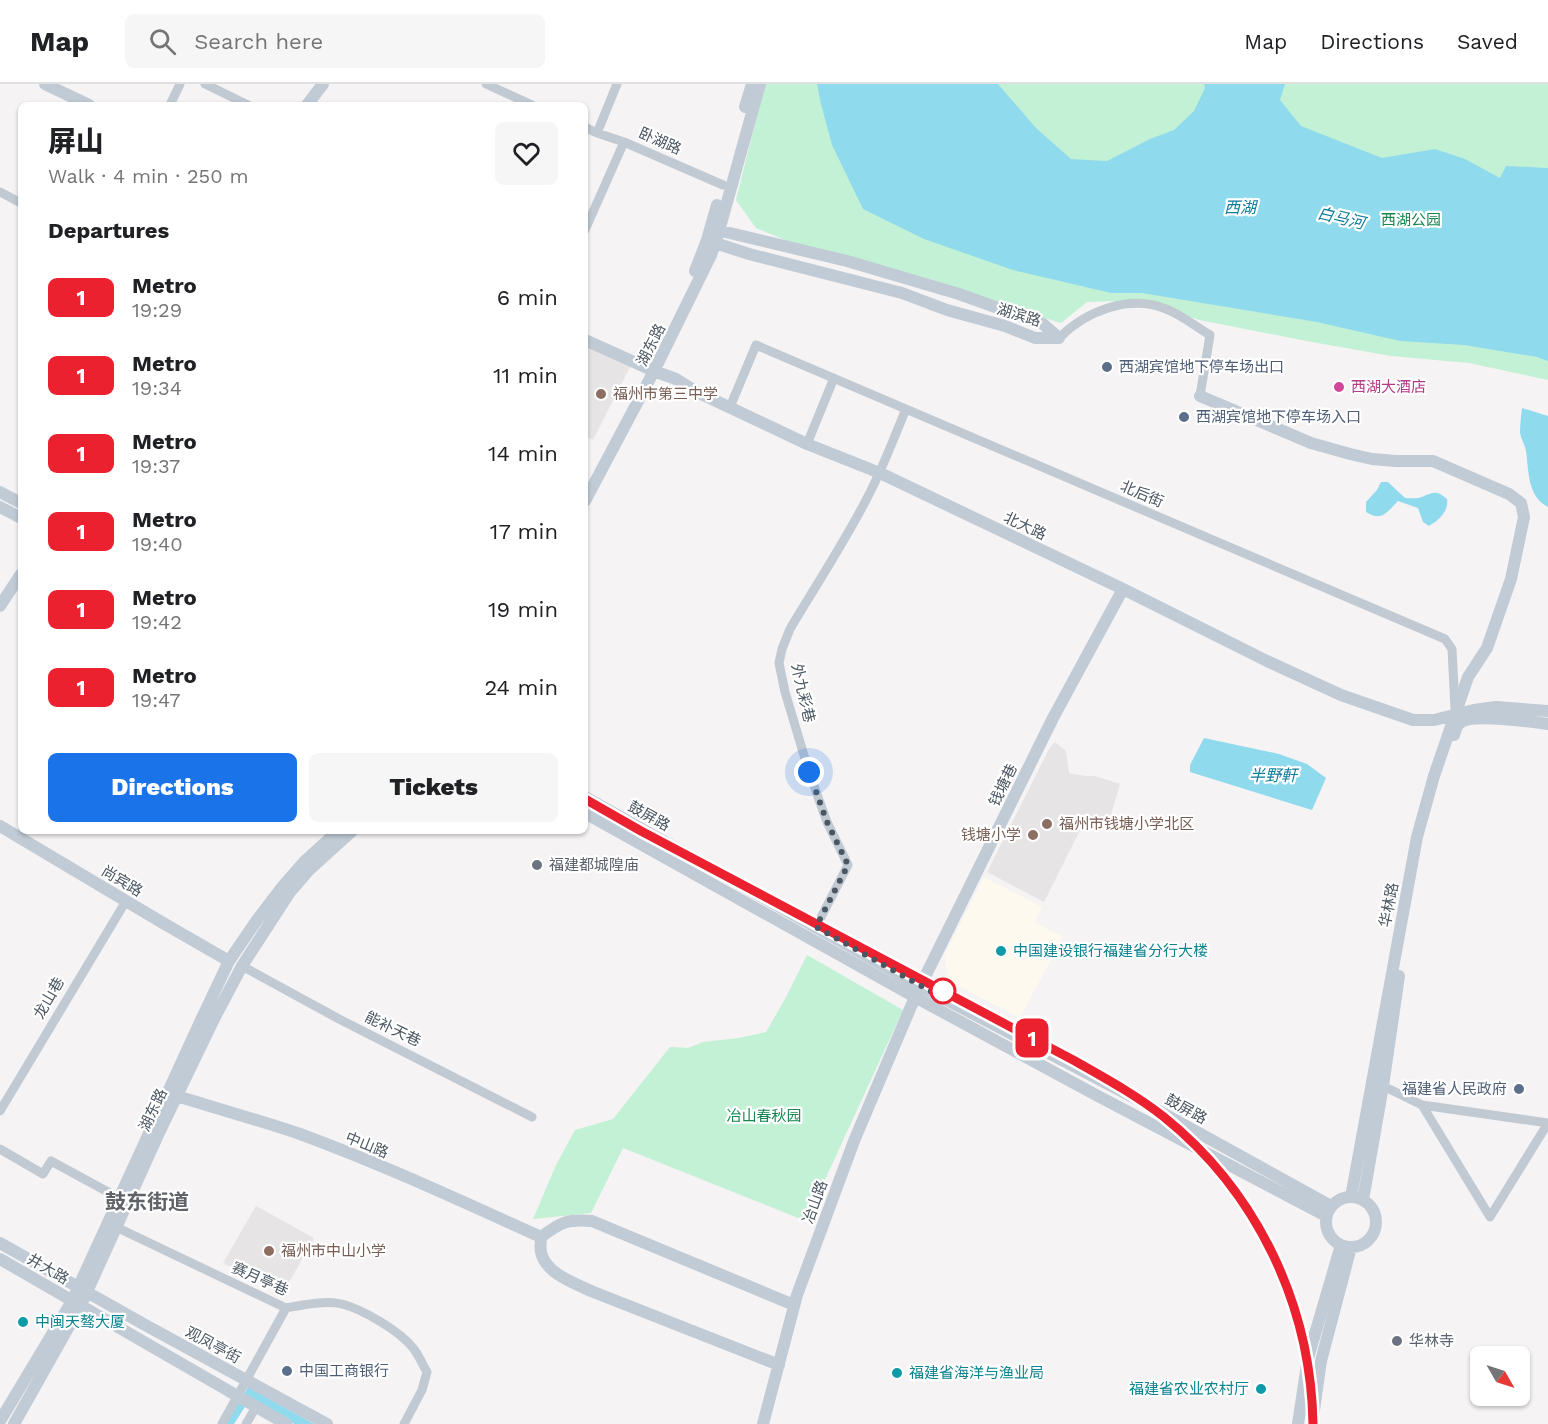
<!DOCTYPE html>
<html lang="en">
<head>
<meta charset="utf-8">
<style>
	body { margin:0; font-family:"Work Sans","Noto Sans SC",sans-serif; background:#f6f6f6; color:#202124; height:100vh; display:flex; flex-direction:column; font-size:22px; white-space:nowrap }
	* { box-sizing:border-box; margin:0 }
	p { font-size:20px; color:#757577 }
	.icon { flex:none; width:33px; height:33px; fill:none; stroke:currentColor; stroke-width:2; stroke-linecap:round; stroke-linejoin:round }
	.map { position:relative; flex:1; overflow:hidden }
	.details { position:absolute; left:18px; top:18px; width:570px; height:732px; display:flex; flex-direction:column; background:#fff; border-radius:9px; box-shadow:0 2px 4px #0004 }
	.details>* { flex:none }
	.badge { padding:0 12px; border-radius:9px; font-size:21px; line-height:39px }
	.needle { width:39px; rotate:129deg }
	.buttons { position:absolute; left:1470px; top:1262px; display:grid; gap:12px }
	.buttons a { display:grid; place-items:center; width:60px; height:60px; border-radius:9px; background:#fff; box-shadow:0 2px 4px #0004; font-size:30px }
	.you { position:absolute; width:30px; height:30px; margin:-15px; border:4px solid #fff; border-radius:50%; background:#1a73e8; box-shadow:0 0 0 9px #1a73e833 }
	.map>.badge { position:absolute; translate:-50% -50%; box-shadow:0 0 0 3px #fff }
	h2 { padding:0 30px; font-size:22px; line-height:54px }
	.round { display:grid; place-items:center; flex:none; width:63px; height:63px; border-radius:9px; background:#f6f6f6 }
	.summary { display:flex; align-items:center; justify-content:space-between; height:102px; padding:0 30px }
	h1 { font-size:28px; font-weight:800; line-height:45px }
	.button { display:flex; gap:12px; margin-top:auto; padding:12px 30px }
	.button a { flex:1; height:69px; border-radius:9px; background:#1a73e8; color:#fff; font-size:24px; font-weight:800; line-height:69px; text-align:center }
	.button a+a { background:#f6f6f6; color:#202124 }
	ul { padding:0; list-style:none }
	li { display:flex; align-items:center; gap:18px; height:78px; padding:0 30px }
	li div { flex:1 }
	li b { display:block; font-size:22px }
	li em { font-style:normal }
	li .badge { min-width:66px; font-weight:700; text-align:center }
	header { display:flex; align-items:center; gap:36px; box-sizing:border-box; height:84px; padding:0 30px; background:#fff; border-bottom:2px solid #e0e0e0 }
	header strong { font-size:28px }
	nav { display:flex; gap:33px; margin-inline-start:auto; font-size:21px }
	.search { width:420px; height:54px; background:#f6f6f6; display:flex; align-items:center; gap:15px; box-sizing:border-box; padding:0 21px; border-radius:9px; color:#757577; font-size:22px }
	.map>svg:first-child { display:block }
	.commercial { fill:#fdf9ef }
	.education { fill:#e6e4e5 }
	.green { fill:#c3f1d5 }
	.water { fill:#90daee }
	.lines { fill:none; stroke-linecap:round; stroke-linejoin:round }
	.street { stroke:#c1cad2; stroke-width:9 }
	.secondary { stroke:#c1cbd6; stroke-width:12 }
	.line-casing { stroke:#fff; stroke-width:14 }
	.line { stroke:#eb212f; stroke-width:9 }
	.walk { stroke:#4a5661; stroke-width:6; stroke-dasharray:0 10.8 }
	.service-dot { fill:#5c6f8a; stroke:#fff; stroke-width:2 }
	.hotel-dot { fill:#d1479c; stroke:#fff; stroke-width:2 }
	.education-dot { fill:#8d6e63; stroke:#fff; stroke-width:2 }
	.worship-dot { fill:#6b7280; stroke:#fff; stroke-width:2 }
	.culture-dot { fill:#0f9aa8; stroke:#fff; stroke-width:2 }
	.stop-dot { fill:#fff; stroke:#eb212f; stroke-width:3 }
	.labels { text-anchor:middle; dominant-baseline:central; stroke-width:4.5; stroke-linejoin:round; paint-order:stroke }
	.street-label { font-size:15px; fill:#4a5661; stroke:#fff }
	.park-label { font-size:15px; fill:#17864f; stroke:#fff }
	.service-label { font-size:15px; fill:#4e5e75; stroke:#fff; text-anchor:start }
	.hotel-label { font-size:15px; fill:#b23c85; stroke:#fff; text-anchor:start }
	.education-label { font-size:15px; fill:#785e54; stroke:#fff; text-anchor:start }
	.worship-label { font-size:15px; fill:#5b616d; stroke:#fff; text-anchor:start }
	.culture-label { font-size:15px; fill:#0d838f; stroke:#fff; text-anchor:start }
	.water-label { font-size:16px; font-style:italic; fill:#0c7c9b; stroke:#fff }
	.district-label { font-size:21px; font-weight:bold; fill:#5f6368; stroke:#fff }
</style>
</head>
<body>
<header>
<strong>Map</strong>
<div class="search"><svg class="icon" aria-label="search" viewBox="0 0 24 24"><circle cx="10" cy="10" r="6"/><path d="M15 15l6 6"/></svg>Search here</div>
<nav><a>Map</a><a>Directions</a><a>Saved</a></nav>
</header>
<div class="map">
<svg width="1548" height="1340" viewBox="0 0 1548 1340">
	<rect width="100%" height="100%" fill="#f5f3f3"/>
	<!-- commercial -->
	<path class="commercial" d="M984,793L1042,823L1035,838L1063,853L1020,934L949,897L944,872Z"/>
	<!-- education -->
	<path class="education" d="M585,259L632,279L593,356L585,352Z
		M1055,658L1066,667L1069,689L1085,692H1095L1120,700L1107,744L1085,736L1044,818L987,788L1049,665Z
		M256,1122L314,1154L283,1209L223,1179Z"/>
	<!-- green -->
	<path class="green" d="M765,0H1548V296L1469,279L1391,272L1312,258L1199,236L1145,216L1087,218L1061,239L792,159L756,144L736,116Z
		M807,871L903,926L806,1137L623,1064L591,1129L533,1135L556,1081L575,1046L613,1035L670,963L688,964L703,958L739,954L766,948L785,915Z"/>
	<!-- water -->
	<path class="water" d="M817,0H998L1036,44L1071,75L1107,77L1150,55L1174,46L1194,27L1205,4L1204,0H1285L1280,16L1301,42L1382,74L1435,65L1465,75L1500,94L1506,82L1548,84V277L1537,273L1464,261L1400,257L1317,238L1142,209H1111L1013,186L924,155L863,125L832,61L821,20Z
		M1522,324L1548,332V423C1527,412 1529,387 1526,367C1525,361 1521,355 1520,349C1520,341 1521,332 1522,324Z
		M1381,398H1388L1405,414C1411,414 1417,415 1422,413C1433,408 1437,406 1447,415C1449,427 1439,436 1429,442L1423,438L1418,424L1398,417C1387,428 1382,438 1366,428V418L1377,406Z
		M1204,654L1279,670L1307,680L1326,694L1312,726L1190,688V681Z
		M248,1303L314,1340H294L250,1315L234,1340H226Z"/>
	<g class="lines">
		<!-- street -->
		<path class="street" d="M205,0L248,21
			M486,0L532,21
			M170,21L180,0
			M585,43L597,49L624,58L723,101
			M597,49L617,0
			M0,108L21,119
			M585,146L624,58
			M1059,254C1086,227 1129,210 1166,225C1182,231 1196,243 1210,251L1200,312
			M730,323L756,261L1445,555L1452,565L1455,625
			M807,360L834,294
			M816,843L848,781L827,738L809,688L785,608L779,579L782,565L790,545C815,503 842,462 865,418C881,389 893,356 906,325
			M242,882L339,935L532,1033
			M1383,1002L1422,1021L1490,1133L1548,1039L1422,1021
			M0,1027L126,817
			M0,1065L43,1090L51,1077L119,1114
			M116,1143L286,1224C302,1221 326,1216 342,1220C362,1225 400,1247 413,1264C419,1271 422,1280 427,1288L422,1306L404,1340
			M222,1340L286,1224
			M246,1340L256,1323"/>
		<!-- secondary -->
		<path class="secondary" d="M45,0L89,21
			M307,21L323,0
			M745,23L752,0
			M713,145L847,177L959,210L1043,240L1059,254
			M709,157L749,170L902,209L947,226L1005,242L1035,254H1059
			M695,187L707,156L717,121
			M585,256L654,287L676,295L697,308L807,360L880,389L1123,505L1267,577L1341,611L1413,636H1434L1474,626L1496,623L1548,627
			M1200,312L1311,359L1350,370L1372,375L1396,377H1433L1509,410L1521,419L1524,433L1511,495L1487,564L1468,593L1434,692L1417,753L1351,1113
			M0,408L21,419
			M585,417L654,287L711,171L719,147L760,0
			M0,423L21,434
			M0,522L21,490
			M1454,651C1455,648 1456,644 1458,641C1467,628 1532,638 1548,640
			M585,713L920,902L1148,1021L1331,1122
			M585,729L915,913L1096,1011L1326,1132
			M0,742L163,839L229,877
			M177,1012C218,1025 259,1036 300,1050C382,1080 461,1117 541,1153
			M1326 1138a25 25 0 1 1 50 0a25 25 0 1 1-50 0Z
			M1363,1116L1383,1002L1399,892
			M541,1153C541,1158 540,1164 541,1168C545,1189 574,1199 591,1207L779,1281
			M541,1153C561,1138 567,1135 592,1137L794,1221
			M0,1159L147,1242L327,1340
			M0,1175L286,1340
			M0,1337L72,1217L201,936L229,877L257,836L283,802L304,778L338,747
			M14,1340L81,1221L158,1051L215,933L242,882L290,808L309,786L352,747
			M763,1340L797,1211L854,1057L915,913L1053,634L1123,505
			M1298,1340L1308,1274L1341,1161
			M1312,1340L1321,1277L1351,1163"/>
	</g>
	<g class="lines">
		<!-- line casing -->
		<g class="line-casing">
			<path id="line" d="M585,715L641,747L1075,977C1105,994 1136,1011 1164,1033C1257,1108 1311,1221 1313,1340"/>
		</g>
		<!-- line -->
		<use href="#line" class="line"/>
		<!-- walk -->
		<path class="walk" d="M809,688L827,738L848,781L816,843L941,913L943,907"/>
	</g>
	<!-- markers -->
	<g class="service-dot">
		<circle cx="1107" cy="283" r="6"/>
		<circle cx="1184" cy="333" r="6"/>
		<circle cx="1519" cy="1005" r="6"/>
		<circle cx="287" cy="1287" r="6"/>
	</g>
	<circle class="hotel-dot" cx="1339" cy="303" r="6"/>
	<g class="education-dot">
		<circle cx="601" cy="310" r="6"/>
		<circle cx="1047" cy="740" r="6"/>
		<circle cx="1033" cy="751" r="6"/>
		<circle cx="269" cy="1167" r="6"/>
	</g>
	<g class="worship-dot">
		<circle cx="537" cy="781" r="6"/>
		<circle cx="1397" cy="1257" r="6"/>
	</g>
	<g class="culture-dot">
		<circle cx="1001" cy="867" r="6"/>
		<circle cx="23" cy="1238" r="6"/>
		<circle cx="897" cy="1289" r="6"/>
		<circle cx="1261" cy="1305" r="6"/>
	</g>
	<circle class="stop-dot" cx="943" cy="907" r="12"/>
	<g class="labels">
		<!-- street labels -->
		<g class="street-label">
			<text transform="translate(660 57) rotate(24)">卧湖路</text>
			<text transform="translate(1019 231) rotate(17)">湖滨路</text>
			<text transform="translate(651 261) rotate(-63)">湖东路</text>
			<text transform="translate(1142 410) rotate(23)">北后街</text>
			<text transform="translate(1025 442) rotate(25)">北大路</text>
			<text transform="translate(803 609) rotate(77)">外九彩巷</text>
			<text transform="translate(1003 701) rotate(-64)">钱塘巷</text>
			<text transform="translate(649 732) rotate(29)">鼓屏路</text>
			<text transform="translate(122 797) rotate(31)">尚宾路</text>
			<text transform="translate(1389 821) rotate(-79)">华林路</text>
			<text transform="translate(49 914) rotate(-60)">龙山巷</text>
			<text transform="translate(393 945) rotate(26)">能补天巷</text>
			<text transform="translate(1186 1025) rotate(29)">鼓屏路</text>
			<text transform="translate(153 1026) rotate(-65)">湖东路</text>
			<text transform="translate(367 1061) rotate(22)">中山路</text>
			<text transform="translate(815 1118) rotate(-70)">冶山路</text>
			<text transform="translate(48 1185) rotate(30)">井大路</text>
			<text transform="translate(260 1195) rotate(24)">赛月亭巷</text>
			<text transform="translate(213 1261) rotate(28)">观凤亭街</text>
		</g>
		<!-- park labels -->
		<g class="park-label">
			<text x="1411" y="136">西湖公园</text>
			<text x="764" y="1032">冶山春秋园</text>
		</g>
		<!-- service labels -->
		<g class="service-label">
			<text x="1119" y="283">西湖宾馆地下停车场出口</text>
			<text x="1196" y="333">西湖宾馆地下停车场入口</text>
			<text x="1507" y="1005" text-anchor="end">福建省人民政府</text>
			<text x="299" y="1287">中国工商银行</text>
		</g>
		<!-- hotel labels -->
		<g class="hotel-label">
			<text x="1351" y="303">西湖大酒店</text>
		</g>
		<!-- education labels -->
		<g class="education-label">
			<text x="613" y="310">福州市第三中学</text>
			<text x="1059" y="740">福州市钱塘小学北区</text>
			<text x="1021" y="751" text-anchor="end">钱塘小学</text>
			<text x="281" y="1167">福州市中山小学</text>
		</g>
		<!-- worship labels -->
		<g class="worship-label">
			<text x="549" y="781">福建都城隍庙</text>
			<text x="1409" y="1257">华林寺</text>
		</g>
		<!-- culture labels -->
		<g class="culture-label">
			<text x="1013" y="867">中国建设银行福建省分行大楼</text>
			<text x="35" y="1238">中闽天骜大厦</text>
			<text x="909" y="1289">福建省海洋与渔业局</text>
			<text x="1249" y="1305" text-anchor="end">福建省农业农村厅</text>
		</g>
		<!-- water labels -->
		<g class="water-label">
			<text x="1240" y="123">西湖</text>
			<text transform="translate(1341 134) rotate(13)">白马河</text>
			<text x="1273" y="691">半野軒</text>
		</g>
		<!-- district labels -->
		<g class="district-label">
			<text x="147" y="1117">鼓东街道</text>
		</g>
	</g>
</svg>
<div class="buttons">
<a><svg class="needle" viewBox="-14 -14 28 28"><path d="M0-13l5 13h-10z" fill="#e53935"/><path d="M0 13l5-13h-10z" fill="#757577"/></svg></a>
</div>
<div class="you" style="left:809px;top:688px"></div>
<b class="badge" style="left:1032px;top:954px;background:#eb212f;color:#fff">1</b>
<section class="details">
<div class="summary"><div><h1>屏山</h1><p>Walk · 4 min · 250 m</p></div><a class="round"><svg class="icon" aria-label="heart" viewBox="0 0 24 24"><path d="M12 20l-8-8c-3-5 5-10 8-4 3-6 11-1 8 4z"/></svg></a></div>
<h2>Departures</h2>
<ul>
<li><span class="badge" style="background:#eb212f;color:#fff">1</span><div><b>Metro</b><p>19:29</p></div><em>6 min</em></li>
<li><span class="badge" style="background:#eb212f;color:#fff">1</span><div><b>Metro</b><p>19:34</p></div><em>11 min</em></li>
<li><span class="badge" style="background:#eb212f;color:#fff">1</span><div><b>Metro</b><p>19:37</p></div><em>14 min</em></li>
<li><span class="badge" style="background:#eb212f;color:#fff">1</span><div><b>Metro</b><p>19:40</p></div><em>17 min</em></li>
<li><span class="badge" style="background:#eb212f;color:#fff">1</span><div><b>Metro</b><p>19:42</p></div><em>19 min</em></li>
<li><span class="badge" style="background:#eb212f;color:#fff">1</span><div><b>Metro</b><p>19:47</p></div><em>24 min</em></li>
</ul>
<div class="button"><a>Directions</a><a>Tickets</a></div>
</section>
</div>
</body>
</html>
